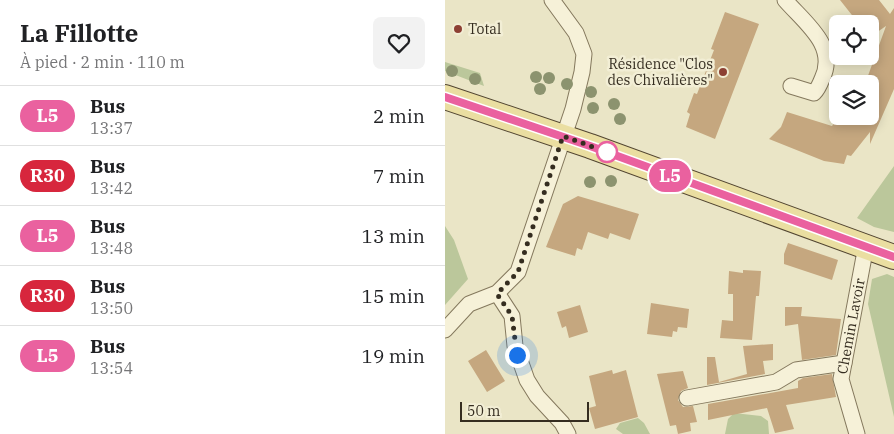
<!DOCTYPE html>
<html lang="fr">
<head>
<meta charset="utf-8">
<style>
	body { margin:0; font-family:"IBM Plex Serif",serif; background:#f2f2f2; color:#202124; height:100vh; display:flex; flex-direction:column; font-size:19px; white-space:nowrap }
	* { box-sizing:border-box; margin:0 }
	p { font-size:16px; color:#757577 }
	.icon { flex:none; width:28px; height:28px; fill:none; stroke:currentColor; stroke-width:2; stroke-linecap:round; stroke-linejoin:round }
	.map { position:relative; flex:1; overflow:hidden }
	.drawer { display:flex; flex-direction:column; background:#fff; width:445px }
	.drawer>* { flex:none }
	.badge { padding:0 10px; border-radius:16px; font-size:18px; line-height:32px }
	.tools { position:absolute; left:384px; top:15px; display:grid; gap:10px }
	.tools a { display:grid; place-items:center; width:50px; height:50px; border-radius:8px; background:#fff; box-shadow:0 2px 12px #0003; font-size:25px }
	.scale { position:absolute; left:15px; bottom:12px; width:129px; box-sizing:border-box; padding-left:5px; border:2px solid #352d20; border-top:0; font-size:14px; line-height:18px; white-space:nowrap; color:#352d20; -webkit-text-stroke:4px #f2eed5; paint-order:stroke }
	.you { position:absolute; width:25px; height:25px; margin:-12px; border:4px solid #fff; border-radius:50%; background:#1a73e8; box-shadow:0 0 0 8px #1a73e833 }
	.map>.badge { position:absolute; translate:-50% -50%; box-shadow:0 0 0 2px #fff }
	.round { display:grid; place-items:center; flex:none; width:52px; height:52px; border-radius:8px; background:#f2f2f2 }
	.summary { display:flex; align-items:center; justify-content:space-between; height:85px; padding:0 20px }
	h1 { font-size:24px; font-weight:700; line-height:38px }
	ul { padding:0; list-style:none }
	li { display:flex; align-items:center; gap:15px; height:60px; padding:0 20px; border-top:1px solid #e0e0e0 }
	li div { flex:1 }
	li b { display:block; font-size:19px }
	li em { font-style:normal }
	li .badge { min-width:55px; font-weight:700; text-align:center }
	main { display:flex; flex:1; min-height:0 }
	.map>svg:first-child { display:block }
	.green { fill:#bbc79b }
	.building { fill:#c5a77f }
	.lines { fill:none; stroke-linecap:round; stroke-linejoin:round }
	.street-casing { stroke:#84785d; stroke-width:17 }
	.primary-casing { stroke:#524531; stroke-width:26 }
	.street { stroke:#f6f1d8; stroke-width:15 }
	.primary { stroke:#eadea1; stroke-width:24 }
	.tree { fill:#8c936f }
	.line-casing { stroke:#fff; stroke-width:11 }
	.line { stroke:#ea619f; stroke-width:8 }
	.walk { stroke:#352d20; stroke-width:5; stroke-dasharray:0 9 }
	.poi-dot { fill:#8d4033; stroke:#f2eed5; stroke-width:2 }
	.stop-dot { fill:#fff; stroke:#ea619f; stroke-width:2.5 }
	.labels { text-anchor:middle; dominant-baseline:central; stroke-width:5; stroke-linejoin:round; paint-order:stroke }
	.poi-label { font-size:14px; fill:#352d20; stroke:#f2eed5; text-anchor:start }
	.street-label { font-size:14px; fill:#352d20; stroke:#f2eed5 }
</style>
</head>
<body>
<main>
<section class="drawer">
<div class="summary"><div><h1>La Fillotte</h1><p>À pied · 2 min · 110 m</p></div><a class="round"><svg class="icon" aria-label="heart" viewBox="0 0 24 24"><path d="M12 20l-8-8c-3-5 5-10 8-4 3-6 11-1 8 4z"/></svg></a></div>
<ul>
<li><span class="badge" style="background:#ea619f;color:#fff">L5</span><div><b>Bus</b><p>13:37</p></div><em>2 min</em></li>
<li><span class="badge" style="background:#d7263d;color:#fff">R30</span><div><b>Bus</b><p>13:42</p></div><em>7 min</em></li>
<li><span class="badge" style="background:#ea619f;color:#fff">L5</span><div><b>Bus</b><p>13:48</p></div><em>13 min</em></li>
<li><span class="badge" style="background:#d7263d;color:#fff">R30</span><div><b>Bus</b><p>13:50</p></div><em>15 min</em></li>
<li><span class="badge" style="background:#ea619f;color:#fff">L5</span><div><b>Bus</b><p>13:54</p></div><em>19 min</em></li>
</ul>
</section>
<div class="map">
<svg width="449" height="434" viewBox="0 0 449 434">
	<rect width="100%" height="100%" fill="#eae5c6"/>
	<!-- green -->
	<path class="green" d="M0,62L35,73L39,86L0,71Z
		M449,166V232L429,227L412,218Z
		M0,226L9,240L23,279L0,305Z
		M442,274L449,277V417L423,304L427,279Z
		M289,413L316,416L323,421L324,434H280L283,419Z
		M193,418L199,423L205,434H178L171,429L175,423Z"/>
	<!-- building -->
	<path class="building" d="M395,0H434L445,14L449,8V89L425,144V132L406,156L402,155L399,164L379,161L324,139L336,127L342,112L387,126L394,116H425V84H420L441,26L425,37V24H414Z
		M280,12L314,24L270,139L241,127L245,114L242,112L249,93L252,94L269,50L266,49Z
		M133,196L194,214L185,240L165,233L163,239L143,232L137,250L132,248L130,256L101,247L118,204Z
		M343,243L393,260L387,280L339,264V254Z
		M298,270L316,271L314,296H311L307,340L275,338L277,320L288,321V294H283L284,271L298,273Z
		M206,303L244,309L242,328L233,327L232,332L228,331L227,337L202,334Z
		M135,305L143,332L124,338L121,326L117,328L112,312Z
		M340,307H357L356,316L396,319L391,355L357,360L353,324L340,326Z
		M328,344V360L318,361L320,374L262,385V357H270L274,382L302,374L298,346Z
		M41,350L60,381L42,392L23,361Z
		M167,370L168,374L181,370L193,417L150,429L144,408L151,406L144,376Z
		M238,371L243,388L236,391L233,400L238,407L248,406L252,422L245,423L246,431L233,434L231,425L225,426L212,374Z
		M387,374L391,397L341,405L349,429L330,433L322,408L263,420V404L353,388V381L358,378Z"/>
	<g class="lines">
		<!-- street casing -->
		<g class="street-casing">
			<g id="street">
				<path d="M340,0C360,23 393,46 377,79C375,84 373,89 369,93L346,86"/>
				<path d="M52,293L67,316L70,346L82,380L92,396L117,423L123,434"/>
				<path d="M0,330L24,304L52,293L73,272L128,109L137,72L139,54L131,33L107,0"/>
				<path d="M242,398L331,382L351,370L399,363"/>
				<path id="s1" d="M412,434L396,379L421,246"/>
			</g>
		</g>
		<!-- primary casing -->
		<g class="primary-casing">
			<path id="primary" d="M0,97L145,146L449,257"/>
		</g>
		<!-- street -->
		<use href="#street" class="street"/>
		<!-- primary -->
		<use href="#primary" class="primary"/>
	</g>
	<!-- trees -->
	<g class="tree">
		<circle cx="7" cy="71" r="6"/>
		<circle cx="91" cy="77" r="6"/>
		<circle cx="104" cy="78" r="6"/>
		<circle cx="30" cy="79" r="6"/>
		<circle cx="122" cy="84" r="6"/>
		<circle cx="95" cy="89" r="6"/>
		<circle cx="146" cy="92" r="6"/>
		<circle cx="169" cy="104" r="6"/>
		<circle cx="148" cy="108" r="6"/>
		<circle cx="175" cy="119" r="6"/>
		<circle cx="166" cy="181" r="6"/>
		<circle cx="145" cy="182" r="6"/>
	</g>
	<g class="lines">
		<!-- line casing -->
		<g class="line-casing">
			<path id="line" d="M0,97L145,146L449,257"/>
		</g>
		<!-- line -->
		<use href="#line" class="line"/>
		<!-- walk -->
		<path class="walk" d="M72,355L67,316L52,294L73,272L118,136L162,152"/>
	</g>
	<!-- markers -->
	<g class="poi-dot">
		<circle cx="13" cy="29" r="5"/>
		<circle cx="278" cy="72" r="5"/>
	</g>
	<circle class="stop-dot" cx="162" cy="152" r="10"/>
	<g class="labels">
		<!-- poi labels -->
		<g class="poi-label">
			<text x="23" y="29">Total</text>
			<text x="268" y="64" text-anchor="end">Résidence "Clos<tspan x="268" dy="16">des Chivalières"</tspan></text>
		</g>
		<!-- street labels -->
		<g class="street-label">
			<text stroke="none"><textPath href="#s1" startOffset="111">Chemin Lavoir</textPath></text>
		</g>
	</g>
</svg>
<div class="tools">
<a><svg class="icon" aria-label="locate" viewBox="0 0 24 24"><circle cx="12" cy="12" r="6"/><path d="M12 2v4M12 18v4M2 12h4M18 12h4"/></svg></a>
<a><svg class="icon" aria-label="layers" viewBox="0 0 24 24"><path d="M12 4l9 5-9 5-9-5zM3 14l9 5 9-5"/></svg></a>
</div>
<div class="scale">50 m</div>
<div class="you" style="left:72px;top:355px"></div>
<b class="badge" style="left:225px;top:176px;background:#ea619f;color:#fff">L5</b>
</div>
</main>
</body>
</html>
